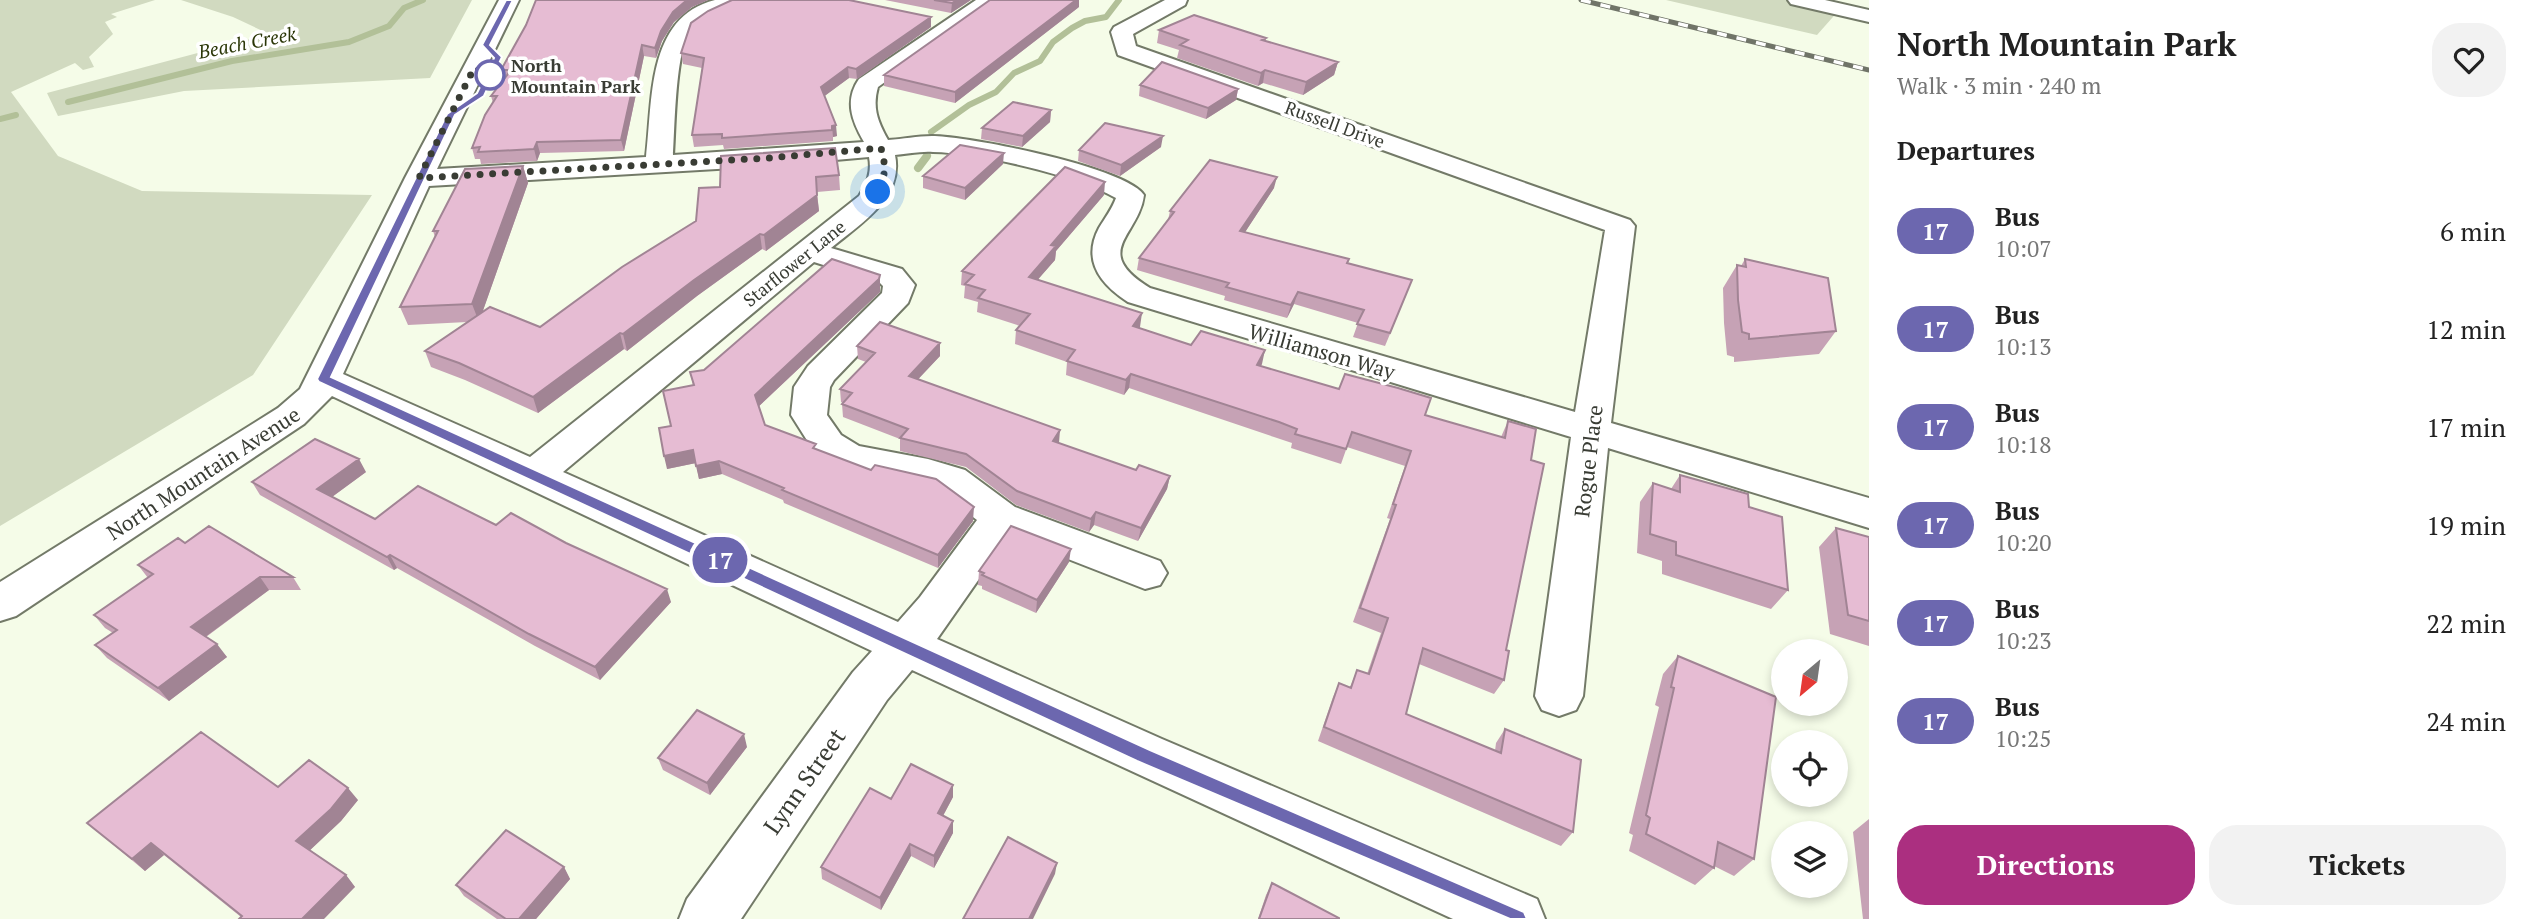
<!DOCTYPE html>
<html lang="en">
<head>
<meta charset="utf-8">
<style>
	body { margin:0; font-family:"PT Serif",serif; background:#f2f2f2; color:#222; height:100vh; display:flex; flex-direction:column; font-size:26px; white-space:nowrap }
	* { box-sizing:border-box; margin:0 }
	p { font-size:23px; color:#767676 }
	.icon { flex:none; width:38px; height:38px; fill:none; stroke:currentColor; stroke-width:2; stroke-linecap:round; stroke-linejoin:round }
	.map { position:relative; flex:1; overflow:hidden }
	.panel { display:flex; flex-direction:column; background:#fff; width:665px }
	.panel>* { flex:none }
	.badge { padding:0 14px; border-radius:23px; font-size:24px; line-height:46px }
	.needle { width:46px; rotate:209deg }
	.buttons { position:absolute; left:1771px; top:639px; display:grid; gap:14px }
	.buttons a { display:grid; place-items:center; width:77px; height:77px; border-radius:50%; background:#fff; box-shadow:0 4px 10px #0003; font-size:35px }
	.you { position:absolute; width:35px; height:35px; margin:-18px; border:5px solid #fff; border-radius:50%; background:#1a73e8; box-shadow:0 0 0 10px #1a73e833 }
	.map>.badge { position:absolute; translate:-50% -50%; box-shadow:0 0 0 4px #fff }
	h2 { padding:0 28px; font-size:26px; line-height:63px }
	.round { display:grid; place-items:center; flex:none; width:74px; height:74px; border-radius:28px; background:#f2f2f2 }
	.headline { display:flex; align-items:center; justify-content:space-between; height:119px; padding:0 28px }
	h1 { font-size:33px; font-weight:700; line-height:52px }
	.primary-button { display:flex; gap:14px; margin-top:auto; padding:14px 28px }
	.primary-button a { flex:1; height:80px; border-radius:28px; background:#ab2f80; color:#fff; font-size:28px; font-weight:700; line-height:80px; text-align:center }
	.primary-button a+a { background:#f2f2f2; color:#222 }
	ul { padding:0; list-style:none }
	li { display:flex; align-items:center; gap:21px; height:98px; padding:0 28px }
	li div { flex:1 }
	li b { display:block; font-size:26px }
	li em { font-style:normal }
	li .badge { min-width:77px; font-weight:700; text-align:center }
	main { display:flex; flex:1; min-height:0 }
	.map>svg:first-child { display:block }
	.green { fill:#d1dac0 }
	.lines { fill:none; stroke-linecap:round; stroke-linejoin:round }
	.stream-far1 { stroke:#b2c098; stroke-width:6 }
	.stream { stroke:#b2c098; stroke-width:8 }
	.minor-casing { stroke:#737a68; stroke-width:4 }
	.minor { fill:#fff; fill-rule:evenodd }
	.rail-casing { stroke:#707468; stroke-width:5 }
	.rail { stroke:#fff; stroke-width:3.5; stroke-dasharray:10; stroke-linecap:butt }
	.wall { fill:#c6a2b5 }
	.shaded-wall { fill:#a18494 }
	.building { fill:#e6bcd3; stroke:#a18494; stroke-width:2 }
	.line { fill:#6c67af; stroke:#fff; stroke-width:2 }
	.walk { stroke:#393c34; stroke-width:7; stroke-dasharray:0 12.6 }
	.stop-dot { fill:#fff; stroke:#6c67af; stroke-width:3.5 }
	.labels { text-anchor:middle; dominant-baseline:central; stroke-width:7; stroke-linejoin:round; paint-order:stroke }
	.far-stop-label { font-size:18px; font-weight:bold; fill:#393c34; stroke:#fff; text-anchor:start }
	.far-street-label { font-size:18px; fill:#393c34; stroke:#fff }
	.far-water-label { font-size:19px; font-style:italic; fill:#2a3607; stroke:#fff }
	.street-label { font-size:21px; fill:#393c34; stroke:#fff }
	.near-street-label { font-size:24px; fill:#393c34; stroke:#fff }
</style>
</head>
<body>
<main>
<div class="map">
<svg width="1869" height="919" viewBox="0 0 1869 919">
	<rect width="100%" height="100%" fill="#f5fce8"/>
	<!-- green -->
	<path class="green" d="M0,0H155L111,14L117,17L105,22L113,34L89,57L94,67L83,70L75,63L11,92L58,156L142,191L372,195L253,375L0,526Z
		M181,0H472L430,78L184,91L58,116L47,93L269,34L233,17Z
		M1666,0H1798L1840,9L1817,35Z"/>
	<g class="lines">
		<!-- stream-far1 -->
		<path class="stream-far1" d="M68,102L232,61L349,42L389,26L404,8L423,0
			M0,119L16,115
			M931,132L969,105L996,92L1014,73L1040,61L1053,42L1072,28L1085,21L1106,17L1119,0"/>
		<!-- stream -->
		<path class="stream" d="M918,168L927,156"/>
		<!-- minor casing -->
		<g class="minor-casing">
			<path id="minor" d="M499,0H519L437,169L646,157C653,101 646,17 715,0C723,0 734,0 742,0L739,4C723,12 704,18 691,31C675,48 675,130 673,155L864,142C852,121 844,101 859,79L976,0H999L878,87C872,108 878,122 888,140C903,139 917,136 932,136C968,136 1125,167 1144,195C1139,236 1090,251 1150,288L1575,412L1605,230L1118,55L1111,32L1114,27L1165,0H1187L1185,5L1133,34L1136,46L1630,220L1635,226L1611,423L1869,498V528L1608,448L1583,696L1576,710L1559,716L1542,710L1535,696L1571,437L1128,302C1100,284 1082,260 1099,228C1105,218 1112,209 1116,198C1076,175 980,153 933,152C921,151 908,154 895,155C904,198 860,224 831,248L902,269L915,285L908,303L834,380L830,387L827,415L841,435L859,446L928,459L965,470L1015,507L1160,561L1167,573L1160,585L1145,589L1009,536L937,639L1162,739L1537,899L1545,919H1453L912,670L887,700L741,919H679L687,899L853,672L872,651L332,396L304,424L16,616L0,621V582L278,408L300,389L405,178ZM869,157C872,173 867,183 859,196L530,457L343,374L429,186L768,166ZM814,262L880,283L883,286L882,293L808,366L794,387L791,415L815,453L834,466L937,490L977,520L920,597L898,622L563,472Z
				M1788,0H1825L1869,10V22L1791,4Z"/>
		</g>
		<!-- minor -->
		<use href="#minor" class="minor"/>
		<!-- rail casing -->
		<g class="rail-casing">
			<path id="rail" d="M1581,0L1869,70"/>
		</g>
		<!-- rail -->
		<use href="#rail" class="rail"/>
	</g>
	<!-- wall -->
	<path class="wall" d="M536,0H708L692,7L674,22L662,41L656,58L644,56L624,151L540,153L537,161L481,164L480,159H475L472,148L493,103L491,96L504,79L501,70L526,25Z
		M885,0H971L951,13Z
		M1079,7L955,103L884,86V75Z
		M931,27L857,79L849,78L824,96L837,136L833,137V141L724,149L723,145L694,147L692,135L702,68L683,64L681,53Z
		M1159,30L1266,38V41L1338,62L1334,75L1303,95L1263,83L1258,86L1177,58L1179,50L1157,43Z
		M1140,85L1238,89L1236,100L1206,119L1139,96Z
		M1051,110L1050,122L1022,147L981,139L982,128Z
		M1161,147L1120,176L1078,161L1079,150Z
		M721,156L839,175L840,190L817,192L819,211L766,251L762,249L697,296L627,351L624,349L538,413L465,380L431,367L425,351L467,322L408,325L400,307L435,237L433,231L523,166L528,183L482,313L540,327L696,221L720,187Z
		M1003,164L965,200L923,188V176Z
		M1274,188L1245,232L1349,259L1348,263L1407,293L1385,346L1353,337L1358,323L1294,304L1287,318L1224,300L1225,296L1137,270L1139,258L1168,220L1170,211Z
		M1104,195L1056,251L1055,260L1037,280L1140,327L1139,328L1191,345L1262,364L1260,366L1501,437L1508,421L1531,460L1506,650L1504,680L1494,694L1419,664L1406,714L1495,751L1496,743L1505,729L1573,832L1561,846L1318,741L1333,697L1339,683L1350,687L1357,670L1367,674L1381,633L1353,622L1390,519L1387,518L1405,466L1347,447L1341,464L1291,448L1292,443L1274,437L1129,388L1124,395L1066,375L1067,362L1015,344L1016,330L1020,326L977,312L978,302L964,298L965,286L961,285L962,271Z
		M1745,259L1836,331L1819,354L1734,362V357L1727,355L1724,323L1723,288L1737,265L1741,266Z
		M880,275V292L759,406L765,425L973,521L938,568L784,503L783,500L722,474L699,479L696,463L667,469L671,426L693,385L690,372L704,370Z
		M940,343V356L918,379L1059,443L1136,470L1170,476L1167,489L1138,541L1094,525L1089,532L1016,505L966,467L900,451V439L843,417L842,404L843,403L841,402L840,389L866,362L858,359L857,346Z
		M366,472L332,497L375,519L496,525L671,602L600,680L535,646L397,568L394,570L260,495L252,482Z
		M1680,475L1749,507L1788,590L1771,609L1662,574V561L1637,553L1640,502L1653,483L1671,489Z
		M1836,528L1869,537V646L1830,634L1819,547Z
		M185,543L293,577L301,590H269L206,637L227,657L169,701L107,658L95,645L113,633L105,628L94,615L148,578L138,565Z
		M1069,562L1036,613L982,589V586L978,585L979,571Z
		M1678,656L1754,859L1734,876L1714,866V868L1695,885L1629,851L1633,835L1629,833L1659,707L1655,705L1663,674Z
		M747,747L710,795L663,770L658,758Z
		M278,787L358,800L341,821L310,850L346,875L355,887L241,917L164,855L145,871L87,823Z
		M953,797L943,816L953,833L934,868L911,856L881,910L822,879L821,867L891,799Z
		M1869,819V919H1863L1853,832Z
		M564,867L570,879L536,919H497L464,896L456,885Z
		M1272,883L1339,919H1258L1266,895Z"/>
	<!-- shaded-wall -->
	<path class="shaded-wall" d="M687,0H708L692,7L674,22L662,41L656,58L655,48L661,31L673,12Z
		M957,0H971L951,13L952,3Z
		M1076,0H1079V7L955,103V92Z
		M931,17V27L857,79L856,69Z
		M642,45L644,56L624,151L621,140Z
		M1338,62L1334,75L1303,95L1306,82Z
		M848,67L849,78L822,98L821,87Z
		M1265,70L1263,83L1258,86L1261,73Z
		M1238,89L1236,100L1206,119L1208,108Z
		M1051,110L1050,122L1022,147L1023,136Z
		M836,125L837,136L833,137L832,126Z
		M1163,136L1161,147L1120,176L1121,165Z
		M537,142L540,153L537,161L534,149Z
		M1004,153L1003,164L965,200V188Z
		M523,166L528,183L479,322L472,304Z
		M1277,177L1274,188L1238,243L1240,231Z
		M1105,182L1104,195L1056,251L1055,260L1028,291L1029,277L1051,245Z
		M817,195L819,211L766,251L764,235Z
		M760,234L762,249L697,296L627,351L623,334L694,280Z
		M880,275V292L757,408L755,395Z
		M1298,292L1294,304L1287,318L1291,305Z
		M1142,313L1140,327L1130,340L1133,326Z
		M620,333L624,349L538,413L533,397Z
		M940,343V356L909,389V376Z
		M1265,350L1262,364L1253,380L1257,365Z
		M1131,374L1129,388L1124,395L1126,380Z
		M1060,430L1059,443L1053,441Z
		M693,450L696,463L667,469L664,456Z
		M359,459L366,472L325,502L317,489Z
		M719,461L722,474L699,479L696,466Z
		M1170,476L1167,489L1138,541L1141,528Z
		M974,507L973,521L938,568V555Z
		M1096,512L1094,525L1089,532L1091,519Z
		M1071,549L1069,562L1036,613L1037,600Z
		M390,555L397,568L394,570L387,557Z
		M260,577L269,590L201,640L191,627Z
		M667,589L671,602L600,680L595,667Z
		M217,644L227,657L169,701L158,688Z
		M744,734L747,747L710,795L707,783Z
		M953,785V797L938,825V813Z
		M348,788L358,800L341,821L307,853L296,841Z
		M953,821V833L934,868V856Z
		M151,843L164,855L145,871L132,859Z
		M910,844L911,856L881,910L880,898Z
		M1057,863L1055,874L1033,919H1029Z
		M564,867L570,879L536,919H519Z
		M346,875L355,887L324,919H302Z"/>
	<!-- building -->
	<path class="building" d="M536,0H687L673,12L661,31L655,48L642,45L621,140L537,142L534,149L478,152L480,147L472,148L485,115L497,96H491L511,70H501L526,25Z
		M732,0H849L931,17L856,69L848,67L821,87L836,125L832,126V130L722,138V134L692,135L704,58L681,53L691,23L708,11Z
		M934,0H957L952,3Z
		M990,0H1076L955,92L884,75Z
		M1194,15L1266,38L1262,40L1338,62L1306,82L1265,70L1261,73L1180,45L1188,40L1159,30Z
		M1162,62L1238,89L1208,108L1140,85Z
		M1013,102L1051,110L1023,136L982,128Z
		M1105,123L1163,136L1121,165L1079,150Z
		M960,145L1004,153L965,188L923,176Z
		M835,148L839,175L816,177L817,195L764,235L760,234L694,280L623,334L620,333L533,397L459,363L425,351L490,307L540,327L622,267L696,221L699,188L720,187L721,156Z
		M1210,160L1277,177L1240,231L1349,259L1347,263L1412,280L1390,333L1357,324L1364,310L1298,292L1291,305L1226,287L1229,283L1139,258L1174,212L1170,211Z
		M523,166L472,304L400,307L438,231H433L465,169Z
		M1065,167L1105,182L1051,245L1056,246L1029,277L1142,313L1133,326L1191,345L1201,331L1265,350L1257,365L1339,389L1345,374L1398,388L1431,398L1425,415L1505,438L1508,421L1536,429L1531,460L1544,464L1506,650L1509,651L1504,680L1423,648L1406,714L1501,753L1505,729L1581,760L1573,832L1324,727L1339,683L1351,688L1357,670L1369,674L1388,618L1360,608L1396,505L1393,504L1411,451L1352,432L1346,449L1295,434L1297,429L1279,422L1131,374L1126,380L1067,361L1075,350L1016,330L1030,314L978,298L985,290L965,284L974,275L962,271Z
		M832,259L880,275L879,279L755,395L765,425L816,444L813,448L871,470L875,465L936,479L974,507L938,555L782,490L784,488L719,461L696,466L693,450L664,456L659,428L671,426L663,391L694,385L690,372L704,370Z
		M1745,259L1828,278L1836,331L1749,339V334L1742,332L1738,300L1737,265L1746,267Z
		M880,322L940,343L909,376L1060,430L1053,441L1136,470L1139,465L1170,476L1141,528L1096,512L1091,519L1017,491L966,454L900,438L908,429L842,404L852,393L840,389L875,353L857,346Z
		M315,439L359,459L317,489L375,519L418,486L496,525L511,513L566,543L667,589L595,667L529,634L390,555L387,557L252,482Z
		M1680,475L1748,494L1749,507L1782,517L1788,590L1676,555V542L1650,534L1653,483L1680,492Z
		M209,526L293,577H260L191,627L217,644L158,688L95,645L117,630L94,615L153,574L138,565L178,538L185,543Z
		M1011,526L1071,549L1037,600L982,575L984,573L979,571Z
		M1836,528L1869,537V621L1848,615Z
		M1678,656L1776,697L1754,859L1718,842L1714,868L1646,834L1650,818L1646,815L1674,688L1671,687Z
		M697,710L744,734L707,783L658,758Z
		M201,732L278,787L309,760L348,788L331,809L296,841L346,875L302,919H239L242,916L151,843L132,859L87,823Z
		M911,764L953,785L938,813L953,821L934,856L910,844L880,898L821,867L870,788L891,799Z
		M506,830L564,867L519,919H506L456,885Z
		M1008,837L1057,863L1029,919H963Z
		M1272,883L1339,918V919H1259Z"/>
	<!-- line -->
	<path class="line" d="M506,0H513L490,45L502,57L484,96L455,115L331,377L1150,750L1524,912L1527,919H1510L1137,761L319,382L317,379L447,114L477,93L494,58L482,45Z"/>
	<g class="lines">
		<!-- walk -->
		<path class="walk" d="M490,75L474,68L419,178L768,158L881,148C886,166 886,175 878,192"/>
	</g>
	<!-- markers -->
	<circle class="stop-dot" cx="490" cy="75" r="14"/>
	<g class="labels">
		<!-- far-stop labels -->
		<g class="far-stop-label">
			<text x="511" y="65">North<tspan x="511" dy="21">Mountain Park</tspan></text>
		</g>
		<!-- far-street labels -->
		<g class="far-street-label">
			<text transform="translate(1335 124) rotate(20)">Russell Drive</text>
			<text transform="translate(794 263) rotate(-39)">Starflower Lane</text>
		</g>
		<!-- far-water labels -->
		<g class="far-water-label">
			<text transform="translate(247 42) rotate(-11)">Beach Creek</text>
		</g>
		<!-- street labels -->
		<g class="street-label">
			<text transform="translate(1322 351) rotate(16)">Williamson Way</text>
			<text transform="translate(1588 461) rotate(-83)">Rogue Place</text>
			<text transform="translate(203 473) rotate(-33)">North Mountain Avenue</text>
		</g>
		<!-- near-street labels -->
		<g class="near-street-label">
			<text transform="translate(804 781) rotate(-55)">Lynn Street</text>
		</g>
	</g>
</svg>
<div class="buttons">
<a><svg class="needle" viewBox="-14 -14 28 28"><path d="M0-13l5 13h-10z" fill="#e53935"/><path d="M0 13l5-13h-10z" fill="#767676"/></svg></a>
<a><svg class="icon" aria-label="locate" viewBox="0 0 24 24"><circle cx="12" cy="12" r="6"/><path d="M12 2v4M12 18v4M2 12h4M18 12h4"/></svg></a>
<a><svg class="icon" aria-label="layers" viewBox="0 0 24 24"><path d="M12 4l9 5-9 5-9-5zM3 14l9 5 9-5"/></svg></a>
</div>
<div class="you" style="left:878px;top:192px"></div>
<b class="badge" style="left:720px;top:560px;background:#6c67af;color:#fff">17</b>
</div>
<section class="panel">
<div class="headline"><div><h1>North Mountain Park</h1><p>Walk · 3 min · 240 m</p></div><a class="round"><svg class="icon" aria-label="heart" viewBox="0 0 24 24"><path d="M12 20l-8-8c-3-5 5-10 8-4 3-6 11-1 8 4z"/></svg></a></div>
<h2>Departures</h2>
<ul>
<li><span class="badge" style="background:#6c67af;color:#fff">17</span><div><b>Bus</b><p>10:07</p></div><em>6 min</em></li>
<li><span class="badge" style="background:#6c67af;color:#fff">17</span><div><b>Bus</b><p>10:13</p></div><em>12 min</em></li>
<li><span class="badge" style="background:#6c67af;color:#fff">17</span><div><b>Bus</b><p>10:18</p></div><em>17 min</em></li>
<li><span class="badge" style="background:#6c67af;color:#fff">17</span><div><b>Bus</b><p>10:20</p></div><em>19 min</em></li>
<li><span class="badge" style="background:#6c67af;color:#fff">17</span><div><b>Bus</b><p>10:23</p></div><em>22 min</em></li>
<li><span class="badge" style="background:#6c67af;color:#fff">17</span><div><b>Bus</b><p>10:25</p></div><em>24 min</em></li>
</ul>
<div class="primary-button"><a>Directions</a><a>Tickets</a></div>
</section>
</main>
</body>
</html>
